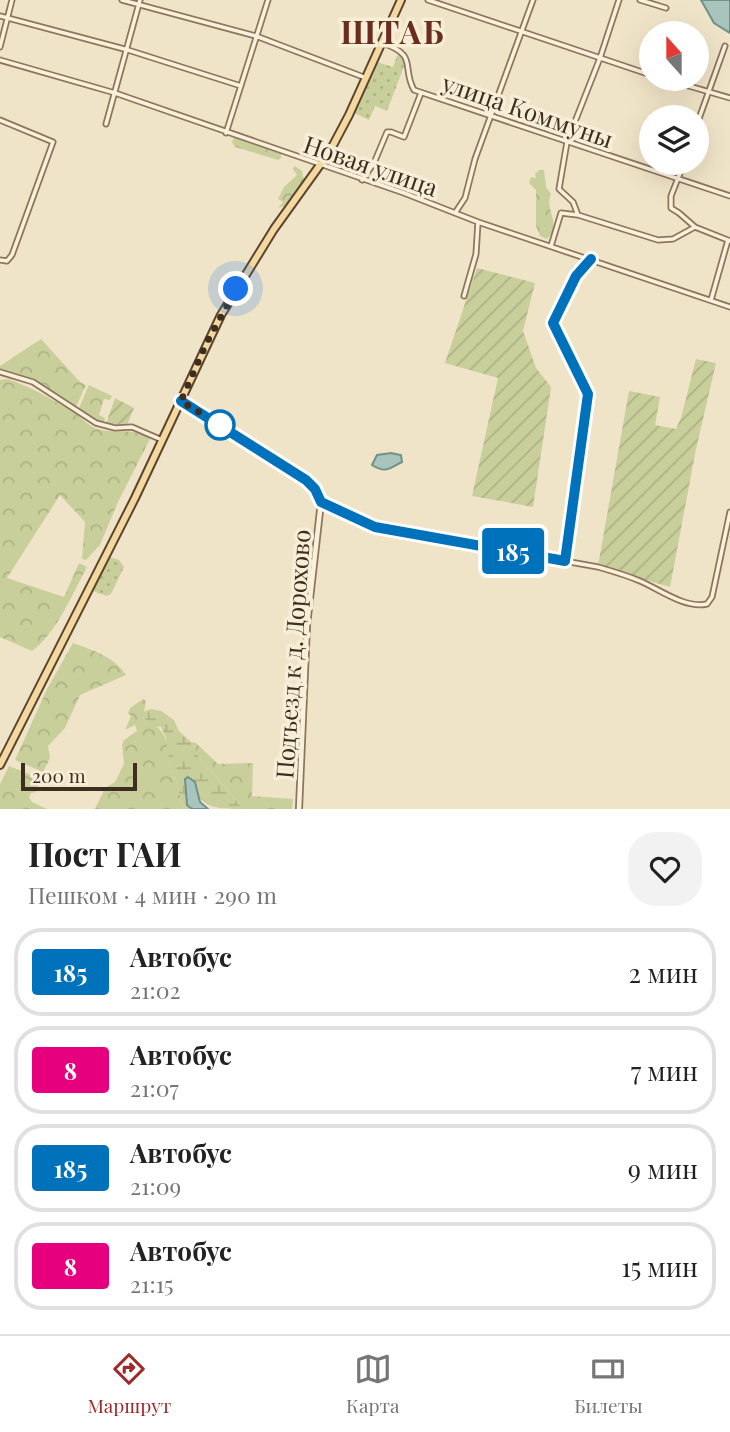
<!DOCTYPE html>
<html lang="ru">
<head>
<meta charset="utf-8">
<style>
	body { margin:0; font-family:"Playfair Display",serif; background:#f2f2f2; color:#222; height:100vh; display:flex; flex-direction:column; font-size:26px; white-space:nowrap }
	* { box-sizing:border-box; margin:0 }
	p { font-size:23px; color:#767676 }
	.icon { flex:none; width:38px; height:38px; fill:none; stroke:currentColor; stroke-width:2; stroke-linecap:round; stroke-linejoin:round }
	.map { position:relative; height:809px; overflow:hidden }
	.panel { display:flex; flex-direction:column; background:#fff; flex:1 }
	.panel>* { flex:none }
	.badge { padding:0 14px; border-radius:5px; font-size:24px; line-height:46px }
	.needle { width:46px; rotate:339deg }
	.fabs { position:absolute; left:639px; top:21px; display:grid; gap:14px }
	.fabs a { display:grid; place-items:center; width:70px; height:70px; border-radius:50%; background:#fff; box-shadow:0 7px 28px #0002; font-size:35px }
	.scale { position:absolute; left:21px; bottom:18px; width:116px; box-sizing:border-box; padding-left:7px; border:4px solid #3d2e20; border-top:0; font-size:19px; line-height:24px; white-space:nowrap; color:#3d2e20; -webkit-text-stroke:5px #f7eed8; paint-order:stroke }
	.you { position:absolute; width:35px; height:35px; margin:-18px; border:5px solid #fff; border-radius:50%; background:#1a73e8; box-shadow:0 0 0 10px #1a73e833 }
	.map>.badge { position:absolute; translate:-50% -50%; box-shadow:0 0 0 4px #fff }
	.round { display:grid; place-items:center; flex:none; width:74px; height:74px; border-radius:28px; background:#f2f2f2 }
	.head { display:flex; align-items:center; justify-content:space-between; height:119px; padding:0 28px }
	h1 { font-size:33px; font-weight:700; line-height:52px }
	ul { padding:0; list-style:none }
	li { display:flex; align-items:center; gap:21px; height:88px; margin:0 14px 10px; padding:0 14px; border:4px solid #e0e0e0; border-radius:28px }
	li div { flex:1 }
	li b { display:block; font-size:26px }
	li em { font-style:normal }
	li .badge { min-width:77px; font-weight:700; text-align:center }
	.tabs { display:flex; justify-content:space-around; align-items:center; height:98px; border-top:2px solid #e0e0e0; background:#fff; font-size:19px; color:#767676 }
	.tabs a { display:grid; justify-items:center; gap:4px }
	.tabs .on { color:#9e2a2b }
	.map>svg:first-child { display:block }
	.grass { fill:url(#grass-dots) }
	.forest { fill:url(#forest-crowns) }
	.wetland { fill:url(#wetland-marsh) }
	.garden { fill:url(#garden-furrows) }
	.water { fill:#a9c4bc; stroke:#6f938a; stroke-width:2 }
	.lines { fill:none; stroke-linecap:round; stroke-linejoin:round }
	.minor-casing { stroke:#8d765c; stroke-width:7 }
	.tertiary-casing { stroke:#8d765c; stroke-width:8 }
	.primary-casing { stroke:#5b4430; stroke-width:10 }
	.minor { stroke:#faf1dc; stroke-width:3.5 }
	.tertiary { stroke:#faf1dc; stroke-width:4.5 }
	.primary { stroke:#f3d9a0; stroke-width:6 }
	.line-casing { stroke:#fff; stroke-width:16 }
	.line { stroke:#0072bc; stroke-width:10 }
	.walk { stroke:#3d2e20; stroke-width:7; stroke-dasharray:0 12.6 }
	.stop-dot { fill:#fff; stroke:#0072bc; stroke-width:3.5 }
	.labels { text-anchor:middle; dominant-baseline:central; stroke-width:7; stroke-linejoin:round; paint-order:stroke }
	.street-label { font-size:24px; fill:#3d2e20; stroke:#f7eed8 }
	.district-label { font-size:32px; font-weight:bold; letter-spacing:2px; fill:#6b2e1e; stroke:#f7eed8 }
</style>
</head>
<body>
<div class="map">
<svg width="730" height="809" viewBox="0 0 730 809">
	<defs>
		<pattern id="grass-dots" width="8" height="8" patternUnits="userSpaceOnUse" patternTransform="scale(1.75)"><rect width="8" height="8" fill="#c9cf9b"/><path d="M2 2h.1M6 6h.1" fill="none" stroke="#aeb285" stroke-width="1.8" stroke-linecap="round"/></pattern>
		<pattern id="forest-crowns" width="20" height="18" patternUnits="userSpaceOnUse" patternTransform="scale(1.75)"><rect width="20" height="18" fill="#c9cf9b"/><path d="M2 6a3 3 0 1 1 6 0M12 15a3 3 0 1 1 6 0" fill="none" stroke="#aeb285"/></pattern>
		<pattern id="wetland-marsh" width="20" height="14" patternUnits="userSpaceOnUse" patternTransform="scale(1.75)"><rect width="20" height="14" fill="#c9cf9b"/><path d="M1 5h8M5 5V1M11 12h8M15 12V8" fill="none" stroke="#aeb285"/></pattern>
		<pattern id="garden-furrows" width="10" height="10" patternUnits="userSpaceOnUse" patternTransform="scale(1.75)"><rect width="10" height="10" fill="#c9cf9b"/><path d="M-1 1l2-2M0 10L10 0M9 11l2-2" fill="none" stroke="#aeb285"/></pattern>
	</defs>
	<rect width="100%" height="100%" fill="#f0e4c8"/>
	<!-- grass -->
	<path class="grass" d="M399,51L406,61L387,111L375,106L369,120L354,113L377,62L393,67Z
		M109,557L119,560L124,567L111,594L107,596L95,592L93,588Z"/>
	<!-- forest -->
	<path class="forest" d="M234,137L281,154V158L278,160L235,147L232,142Z
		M295,166L302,171L304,180C297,190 291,206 278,208L283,202L278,199L284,187L297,175L293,169Z
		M539,170H544L546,187L551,194C544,212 563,223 547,239L540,236L536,226V190L529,183L531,177L536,178L535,174Z
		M41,339L80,382L86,385L75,409L34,381L0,371V366Z
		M8,379C33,388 54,400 76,414C83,419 90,427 98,429C119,435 129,426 150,439L118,502L100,545L86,560L82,559L85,522L60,495L7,578L64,597L79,563L87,567C73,593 56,634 32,651L0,637V380Z
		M89,385L112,396L110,400L104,399L99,415L105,418L103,425L78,410Z
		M73,643C91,649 116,658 126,675L80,695L65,728L48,746L50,758L43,772L15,760L47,689Z
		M143,699L146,701L143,717C172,734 167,744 171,776L176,779L183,809H95L105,788L115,782L124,764L122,745L124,740L137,731L135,725L125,730L131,716L128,713L130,708Z
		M191,742L196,743L218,764L253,763L252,796L293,799L292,809H243L199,757Z
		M9,766L34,776L39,781L36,792L31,793L29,797L32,802L47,809H0V784Z"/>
	<!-- wetland -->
	<path class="wetland" d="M151,709L161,711L174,720L179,731L191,742L199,757L243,809C222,809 199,809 197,788L185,784L187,805L192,809H183L176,779L171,776L166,738L161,727L153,726L143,717V712Z"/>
	<!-- garden -->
	<path class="garden" d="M477,268L535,283L523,331L536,368L551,387L533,507L472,496L498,378L445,363Z
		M696,359L716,363L696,449L670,587L598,566L629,391L660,397L655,425L676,429L681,418Z
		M115,398L134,408L127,425L106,424Z"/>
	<!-- water -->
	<path class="water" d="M701,0H730V33L714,23Z
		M391,453L401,455L402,462C390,468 386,474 372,465L377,455Z
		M188,777L195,782L200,802L208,809H192L187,805L185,779Z"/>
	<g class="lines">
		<!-- minor casing -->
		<g class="minor-casing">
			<path id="minor" d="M122,0L256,36L366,78
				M428,0L651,75
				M619,0L600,58L567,142L559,189L573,202L578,215L658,240L673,239L695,227
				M640,0L666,8
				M0,16L128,50L241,86
				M382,43C419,55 401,67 414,90L730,196
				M0,47L12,0
				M0,60L115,93L404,193L478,222L730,307
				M665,79L730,98
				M0,120L53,142L12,255L7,261L0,260
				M106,124L140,0
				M696,127L725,46
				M226,133L268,0
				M684,163L671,196V208L679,213L695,227L730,241
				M362,180L374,163L387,132H391L404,137L421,93
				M455,213L465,198L475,159L533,0
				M551,246L561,213L578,215
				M464,296L476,254L478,222
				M711,300L728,240
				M0,372L33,382L96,423L115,428L132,427L162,440
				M321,502L375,527L598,567C612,571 626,575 640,581C659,589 685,609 707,604L712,597L730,512
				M565,561L588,394L553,323L576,276L591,259"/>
		</g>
		<!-- tertiary casing -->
		<g class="tertiary-casing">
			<path id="tertiary" d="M181,401L306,480C314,486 318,493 321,502L307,625L299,809"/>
		</g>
		<!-- primary casing -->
		<g class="primary-casing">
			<path id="primary" d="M0,765L135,498L221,315L274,229L330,151L349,115L401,0"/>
		</g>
		<!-- minor -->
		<use href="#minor" class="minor"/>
		<!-- tertiary -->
		<use href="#tertiary" class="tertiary"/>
		<!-- primary -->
		<use href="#primary" class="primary"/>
	</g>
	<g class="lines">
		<!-- line casing -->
		<g class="line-casing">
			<path id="line" d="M181,401L306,480L315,489L321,502L375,527L565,561L588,394L553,323L576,276L591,259"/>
		</g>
		<!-- line -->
		<use href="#line" class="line"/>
		<!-- walk -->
		<path class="walk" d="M220,425L181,401L206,344L236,289"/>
	</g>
	<!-- markers -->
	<circle class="stop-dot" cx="220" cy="425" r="14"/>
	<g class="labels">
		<!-- street labels -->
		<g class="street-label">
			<text transform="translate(528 110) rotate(19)">улица Коммуны</text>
			<text transform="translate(371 165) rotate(19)">Новая улица</text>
			<text transform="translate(292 654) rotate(-86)">Подъезд к д. Дорохово</text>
		</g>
		<!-- district labels -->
		<g class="district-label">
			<text x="393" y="30">ШТАБ</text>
		</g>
	</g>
</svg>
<div class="fabs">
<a><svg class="needle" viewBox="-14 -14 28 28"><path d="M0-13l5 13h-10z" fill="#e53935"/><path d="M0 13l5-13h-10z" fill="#767676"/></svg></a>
<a><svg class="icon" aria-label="layers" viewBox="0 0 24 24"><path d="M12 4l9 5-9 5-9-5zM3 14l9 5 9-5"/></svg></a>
</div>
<div class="scale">200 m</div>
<div class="you" style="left:236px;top:289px"></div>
<b class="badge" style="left:513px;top:551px;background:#0072bc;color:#fff">185</b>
</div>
<section class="panel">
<div class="head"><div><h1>Пост ГАИ</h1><p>Пешком · 4 мин · 290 m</p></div><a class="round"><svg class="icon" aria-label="heart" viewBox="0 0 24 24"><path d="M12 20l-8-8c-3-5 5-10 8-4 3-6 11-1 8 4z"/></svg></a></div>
<ul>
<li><span class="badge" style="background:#0072bc;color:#fff">185</span><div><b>Автобус</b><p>21:02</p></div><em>2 мин</em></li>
<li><span class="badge" style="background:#e6007e;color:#fff">8</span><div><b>Автобус</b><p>21:07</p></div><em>7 мин</em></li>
<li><span class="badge" style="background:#0072bc;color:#fff">185</span><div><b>Автобус</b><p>21:09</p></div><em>9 мин</em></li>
<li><span class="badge" style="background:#e6007e;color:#fff">8</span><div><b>Автобус</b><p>21:15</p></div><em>15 мин</em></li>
</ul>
</section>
<nav class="tabs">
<a class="on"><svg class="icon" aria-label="directions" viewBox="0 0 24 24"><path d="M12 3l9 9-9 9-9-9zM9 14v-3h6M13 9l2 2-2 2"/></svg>Маршрут</a>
<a><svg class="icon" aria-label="map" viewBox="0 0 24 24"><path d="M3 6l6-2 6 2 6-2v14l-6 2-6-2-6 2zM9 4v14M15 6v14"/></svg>Карта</a>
<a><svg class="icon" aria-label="tickets" viewBox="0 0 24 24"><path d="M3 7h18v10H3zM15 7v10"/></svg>Билеты</a>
</nav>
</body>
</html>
